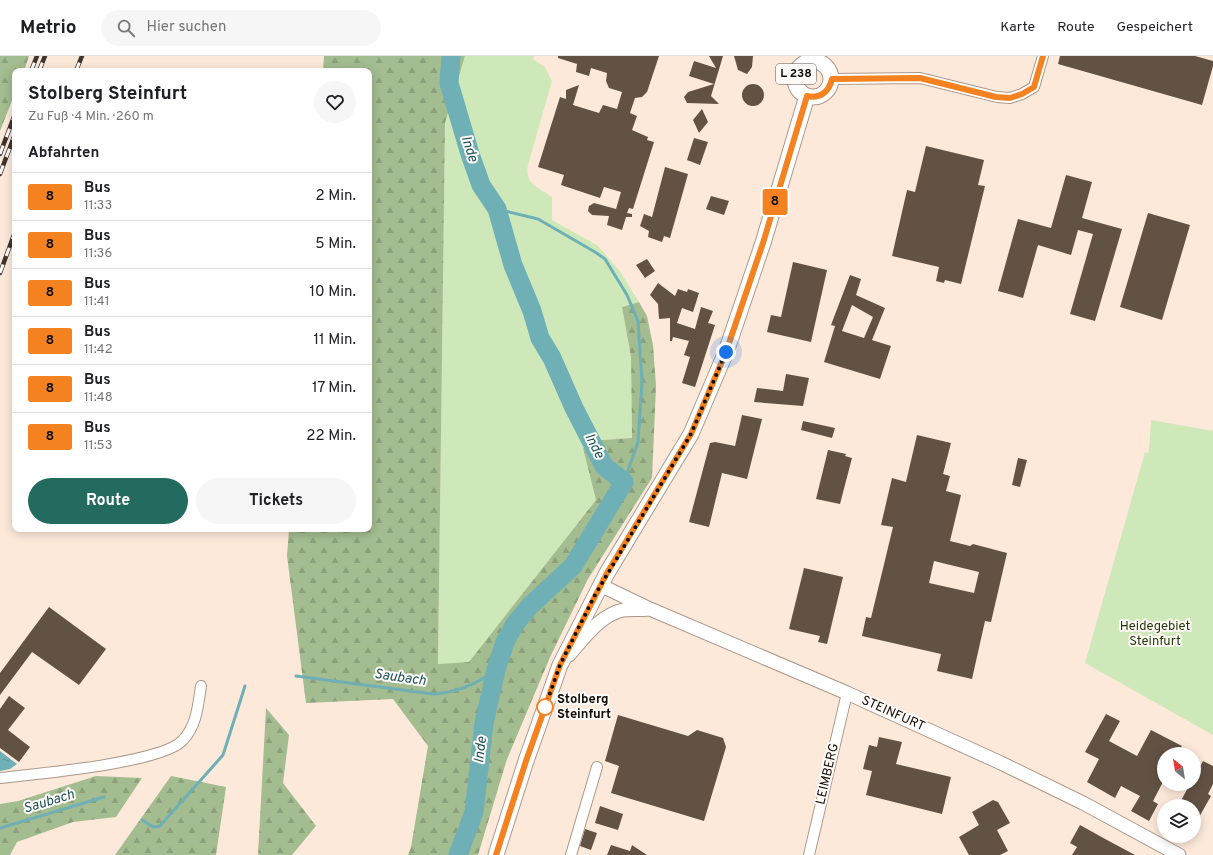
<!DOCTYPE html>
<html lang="de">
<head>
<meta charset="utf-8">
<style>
	body { margin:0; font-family:Overpass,sans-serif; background:#f6f6f6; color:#202124; height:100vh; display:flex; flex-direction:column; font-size:15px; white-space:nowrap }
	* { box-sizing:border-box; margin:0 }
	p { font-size:13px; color:#757577 }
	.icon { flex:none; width:22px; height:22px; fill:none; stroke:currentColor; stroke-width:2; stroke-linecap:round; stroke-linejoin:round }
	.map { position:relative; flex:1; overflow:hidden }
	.sheet { position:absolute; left:12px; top:12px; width:360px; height:464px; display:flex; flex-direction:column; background:#fff; border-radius:8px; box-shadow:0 2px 10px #0003 }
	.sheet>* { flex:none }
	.badge { padding:0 8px; border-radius:3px; font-size:14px; line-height:26px }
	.needle { width:26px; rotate:330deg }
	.buttons { position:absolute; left:1157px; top:691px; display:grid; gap:8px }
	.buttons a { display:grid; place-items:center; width:44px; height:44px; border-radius:50%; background:#fff; box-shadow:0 2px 10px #0003; font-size:20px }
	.you { position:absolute; width:20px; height:20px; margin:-10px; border:3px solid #fff; border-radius:50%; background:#1a73e8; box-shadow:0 0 0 6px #1a73e833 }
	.map>.badge { position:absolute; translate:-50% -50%; box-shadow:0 0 0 2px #fff }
	h2 { padding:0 16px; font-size:15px; line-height:36px }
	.round { display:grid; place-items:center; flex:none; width:42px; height:42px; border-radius:21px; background:#f6f6f6 }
	.headline { display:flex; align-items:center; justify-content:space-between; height:68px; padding:0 16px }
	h1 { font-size:19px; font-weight:700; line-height:30px }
	.action { display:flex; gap:8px; margin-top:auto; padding:8px 16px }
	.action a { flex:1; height:46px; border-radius:24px; background:#236a5f; color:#fff; font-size:16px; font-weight:700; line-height:46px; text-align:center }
	.action a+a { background:#f6f6f6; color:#202124 }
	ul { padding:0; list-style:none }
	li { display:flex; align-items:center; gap:12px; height:48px; padding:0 16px; border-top:1px solid #e0e0e0 }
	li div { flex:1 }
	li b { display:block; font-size:15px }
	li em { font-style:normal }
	li .badge { min-width:44px; font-weight:700; text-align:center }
	header { display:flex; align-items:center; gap:24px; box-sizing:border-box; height:56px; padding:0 20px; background:#fff; border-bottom:1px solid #e0e0e0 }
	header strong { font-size:19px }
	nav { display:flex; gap:22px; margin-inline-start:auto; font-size:14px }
	.search { width:280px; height:36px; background:#f6f6f6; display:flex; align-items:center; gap:10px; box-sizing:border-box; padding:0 14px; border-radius:22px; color:#757577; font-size:15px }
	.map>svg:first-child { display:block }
	.green { fill:#cee8ba }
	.forest { fill:url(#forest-firs) }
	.water { fill:url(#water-ripples) }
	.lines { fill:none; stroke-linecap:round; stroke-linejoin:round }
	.stream { stroke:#6eb0b5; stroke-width:3 }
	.river { stroke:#6eb0b5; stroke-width:19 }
	.building { fill:#625244; fill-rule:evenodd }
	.street-casing { stroke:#ab988a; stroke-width:12 }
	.secondary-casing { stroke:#ab988a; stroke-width:15 }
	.primary-casing { stroke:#ab988a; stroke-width:17 }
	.street { stroke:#fff; stroke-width:10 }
	.secondary { stroke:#fff; stroke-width:13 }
	.primary { stroke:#fff; stroke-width:15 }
	.rail-casing { stroke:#3e352e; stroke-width:4.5 }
	.rail { stroke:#fefaf7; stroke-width:3; stroke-dasharray:9; stroke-linecap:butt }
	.line-casing { stroke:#fff; stroke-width:9 }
	.line { stroke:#f58220; stroke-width:6 }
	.walk { stroke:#120c07; stroke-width:4; stroke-dasharray:0 7.2 }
	.stop-dot { fill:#fff; stroke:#f58220; stroke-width:2 }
	.labels { text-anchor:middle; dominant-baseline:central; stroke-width:4; stroke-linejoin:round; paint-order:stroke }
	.shield { fill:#fefaf7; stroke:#59534f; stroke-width:1 }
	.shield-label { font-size:12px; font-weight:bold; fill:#120c07 }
	.park-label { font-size:13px; fill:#1f3605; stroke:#fefaf7 }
	.stop-label { font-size:13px; font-weight:bold; fill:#120c07; stroke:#fefaf7; text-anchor:start }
	.street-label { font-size:13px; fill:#120c07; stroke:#fefaf7 }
	.water-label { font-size:14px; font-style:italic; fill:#185256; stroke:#fefaf7 }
</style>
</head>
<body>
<header>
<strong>Metrio</strong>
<div class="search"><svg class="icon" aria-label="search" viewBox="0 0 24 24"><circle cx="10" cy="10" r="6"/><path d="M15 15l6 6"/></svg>Hier suchen</div>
<nav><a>Karte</a><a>Route</a><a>Gespeichert</a></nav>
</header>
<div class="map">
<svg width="1213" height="799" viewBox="0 0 1213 799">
	<defs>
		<pattern id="forest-firs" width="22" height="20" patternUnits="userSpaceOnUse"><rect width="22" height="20" fill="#a3bc90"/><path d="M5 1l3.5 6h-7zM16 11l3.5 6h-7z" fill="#8ba07b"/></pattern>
		<pattern id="water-ripples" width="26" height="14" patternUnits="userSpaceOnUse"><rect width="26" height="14" fill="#6eb0b5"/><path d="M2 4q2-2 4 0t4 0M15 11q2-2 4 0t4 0" fill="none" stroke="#5e969a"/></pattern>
	</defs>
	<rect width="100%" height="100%" fill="#fde9da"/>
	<!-- green -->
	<path class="green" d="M465,0H534L533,3L545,11L552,25L528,109C524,128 539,132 552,141V164L597,189L619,214L639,246L622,251L631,301L632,382L602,384L583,392L596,444L469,607L438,608L445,67Z
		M1151,364L1213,375V679L1085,607L1145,396L1148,397L1149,394Z"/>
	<!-- forest -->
	<path class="forest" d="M0,0H29L24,15H15V37L0,75Z
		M324,0H465L445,67L438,608L469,606L596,444L583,392L602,384L632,382L631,301L622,251L639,246L647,260L653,289L656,330L652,422L588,523L551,599L507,703L478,799H408L411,791L428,690L393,643L306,647L287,500L289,473H369V15H323Z
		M266,652L289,679L283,727L316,770L292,799H258Z
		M96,720L142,722L116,761L73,766L17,786L10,799H0V748L18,745Z
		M171,720L226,731L216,799H115Z"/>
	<!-- water -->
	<path class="water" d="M0,695L17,708L10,713L0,715Z"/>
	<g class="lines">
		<!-- stream -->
		<path class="stream" d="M497,153L538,163L595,196L605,203L627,239L638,265L642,326L638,386L624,426
			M296,620L433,638C455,637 478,627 496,614
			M142,764L153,771L160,770L223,699L245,630
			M0,772L104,741"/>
		<!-- river -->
		<path class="river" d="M451,0L449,27L470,98L481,129L497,153L513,209L532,255L540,282L552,302L574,352L604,410L624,426L573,510L530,550L515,568L505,586L496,614L484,667L474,756L458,799"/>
	</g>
	<!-- building -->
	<path class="building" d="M558,0H659L647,36L642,41L635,42L630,57L637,60L632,74L648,81L647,84L654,86L633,153L629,152L627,157L632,158V161H626L622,174L607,169L609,160L592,159L588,155L589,150L594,147L616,153L621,136L604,131L600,142L561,129L564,119L538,111L560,41L566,43V34L579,29L573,49L599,57L603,49L617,53L622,36L609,32L606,25L607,17L591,12L589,20L576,16L577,8L558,2Z
		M709,0H723L711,40L719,48L687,47L684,41L688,36L714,28L689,20L694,5L716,12Z
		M734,0H753L752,11L747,18L738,14Z
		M1060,0H1195L1213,5V10L1202,49L1058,8Z
		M742 39a11 11 0 1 1 22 0a11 11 0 1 1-22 0Z
		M702,53L708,66L699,77L693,64Z
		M694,82L708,86L700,109L687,104Z
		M926,90L984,104L978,129L985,130L961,228L945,224L944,227L936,225L939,211L892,200L907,134L915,136Z
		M665,111L688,118L670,182L664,180L662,186L648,181L649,175L640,170L644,158L652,161Z
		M1066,119L1092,126L1082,162L1122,173L1095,265L1070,258L1093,178L1078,174L1071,199L1038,189L1023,242L998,235L1018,163L1051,172Z
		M711,140L729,145L724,159L706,153Z
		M1148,157L1190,169L1162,264L1120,251Z
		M647,203L655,215L645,222L636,209Z
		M793,206L827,214L811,286L767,276L771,259L781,261Z
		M850,219L861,223L856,239L885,252L872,284L891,290L880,323L824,306L835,270L831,269ZM852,249L873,261L864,282L842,275Z
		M658,227L675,240L678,233L687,236L688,233L699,237L693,256L682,252L677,267L695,273L701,251L713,255L708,267L715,269L695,331L682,327L690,301L684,299L689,285L673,281L672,285H670V262L659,263L658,248L650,239Z
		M786,318L809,322L803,350L754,346L757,332L783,335Z
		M742,359L762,363L747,423L722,417L709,471L689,466L710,387L715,386L735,390Z
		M803,365L835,372L832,382L801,374Z
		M917,379L951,387L943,418L950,420L946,435L961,439L950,485L970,490L973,488L1007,497L991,566L985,565L972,623L937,615L941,598L862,580L866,561L871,562L893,471L881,469L892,422L906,426ZM934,505L979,516L974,537L929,527Z
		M828,394L846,398L845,400L852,402L840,448L816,443Z
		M1018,402L1027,404L1020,431L1012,429Z
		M804,512L843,521L827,588L818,586L820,580L789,573Z
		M49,551L106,593L79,629L32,596L0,639V617Z
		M9,640L25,652L8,674L30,691L19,706L0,692V653Z
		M1106,658L1120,665L1109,685L1137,700L1151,674L1182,690L1178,698H1164V724L1153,745L1158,748L1149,765L1131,755L1140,740L1121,730L1115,742L1087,726L1099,703L1085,696Z
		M618,659L688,680L697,674L723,682L726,691L704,765L611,737L619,710L605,705Z
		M879,681L902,686L896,708L951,721L942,758L866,739L872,715L863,713L869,689L877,691Z
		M1203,705L1213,710V728L1208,738L1211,740L1194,770V750H1178L1190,728H1194V722Z
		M993,744L998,746L1010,767L997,774L1008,795L1000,799H969L959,781L979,769L972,756Z
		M600,750L623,758L618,774L595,767Z
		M1080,769L1107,784L1135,799H1072L1077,791L1070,787Z
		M585,773L597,777L591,794L580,790Z
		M611,789L630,795L632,789L647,799H607Z"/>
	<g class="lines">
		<!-- street casing -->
		<g class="street-casing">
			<path id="street" d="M832,23L920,22L997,41L1010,42L1022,38L1034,31L1043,0
				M0,722C35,718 163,707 183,684C197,669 198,649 201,630
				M571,799L597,711
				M809,799L847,637"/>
		</g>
		<!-- secondary casing -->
		<g class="secondary-casing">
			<path id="secondary" d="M600,529L650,553L847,637L1001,707L1083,747L1179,799
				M569,599C584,582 600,559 623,554C631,553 640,554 648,553"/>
		</g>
		<!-- primary casing -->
		<g class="primary-casing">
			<path id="primary" d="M795 23a18 18 0 1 1 36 0a18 18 0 1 1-36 0Z
				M496,799L526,705L560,609L607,517L691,378L726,296L763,187L807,40"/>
		</g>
		<!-- street -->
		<use href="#street" class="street"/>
		<!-- secondary -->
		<use href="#secondary" class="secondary"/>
		<!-- primary -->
		<use href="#primary" class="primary"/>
		<!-- rail casing -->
		<g class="rail-casing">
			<path id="rail" d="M31,15L37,0
				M39,15L45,0
				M76,15L82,0
				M0,98L15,58
				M0,118L15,78
				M0,217L15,176"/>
		</g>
		<!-- rail -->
		<use href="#rail" class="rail"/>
	</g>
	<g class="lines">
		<!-- line casing -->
		<g class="line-casing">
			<path id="line" d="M496,799L526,705L560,609L607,517L691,378L726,296L763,187L807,40C820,43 829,36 832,23L920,22L996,41L1010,42L1022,38L1034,31L1043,0"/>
		</g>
		<!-- line -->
		<use href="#line" class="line"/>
		<!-- walk -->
		<path class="walk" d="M545,651L560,609L595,539L691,378L726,296"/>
	</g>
	<!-- markers -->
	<circle class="stop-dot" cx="545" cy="651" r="8"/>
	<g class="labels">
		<!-- shield labels -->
		<rect class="shield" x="776" y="8" width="40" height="20" rx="3"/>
		<g class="shield-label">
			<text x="796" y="18">L 238</text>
		</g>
		<!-- park labels -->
		<g class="park-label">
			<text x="1155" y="571">Heidegebiet<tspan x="1155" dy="15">Steinfurt</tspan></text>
		</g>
		<!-- stop labels -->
		<g class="stop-label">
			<text x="557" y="644">Stolberg<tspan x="557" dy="15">Steinfurt</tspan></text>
		</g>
		<!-- street labels -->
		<g class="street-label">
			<text transform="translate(893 658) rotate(24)">STEINFURT</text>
			<text transform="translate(828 718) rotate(-77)">LEIMBERG</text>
		</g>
		<!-- water labels -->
		<g class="water-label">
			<text transform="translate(469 93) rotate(72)">Inde</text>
			<text transform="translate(594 390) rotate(63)">Inde</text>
			<text transform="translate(400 622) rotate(8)">Saubach</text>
			<text transform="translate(481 694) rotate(-83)">Inde</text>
			<text transform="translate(49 746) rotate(-17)">Saubach</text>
		</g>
	</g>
</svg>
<div class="buttons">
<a><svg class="needle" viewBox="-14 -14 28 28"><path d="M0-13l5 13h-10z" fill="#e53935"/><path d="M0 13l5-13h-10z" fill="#757577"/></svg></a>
<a><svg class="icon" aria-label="layers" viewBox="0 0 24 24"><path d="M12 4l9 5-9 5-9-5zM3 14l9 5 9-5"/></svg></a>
</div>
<div class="you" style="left:726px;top:296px"></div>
<b class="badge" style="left:775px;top:146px;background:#f58220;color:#111">8</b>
<section class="sheet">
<div class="headline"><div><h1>Stolberg Steinfurt</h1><p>Zu Fuß · 4 Min. · 260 m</p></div><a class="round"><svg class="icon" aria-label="heart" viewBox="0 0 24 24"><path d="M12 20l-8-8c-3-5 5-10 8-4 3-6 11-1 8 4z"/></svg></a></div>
<h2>Abfahrten</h2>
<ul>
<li><span class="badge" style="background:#f58220;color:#111">8</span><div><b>Bus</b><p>11:33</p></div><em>2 Min.</em></li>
<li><span class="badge" style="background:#f58220;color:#111">8</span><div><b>Bus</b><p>11:36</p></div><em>5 Min.</em></li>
<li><span class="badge" style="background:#f58220;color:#111">8</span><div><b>Bus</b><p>11:41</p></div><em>10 Min.</em></li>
<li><span class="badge" style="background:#f58220;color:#111">8</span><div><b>Bus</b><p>11:42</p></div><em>11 Min.</em></li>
<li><span class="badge" style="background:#f58220;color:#111">8</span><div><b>Bus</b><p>11:48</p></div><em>17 Min.</em></li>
<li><span class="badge" style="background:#f58220;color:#111">8</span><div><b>Bus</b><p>11:53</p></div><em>22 Min.</em></li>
</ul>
<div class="action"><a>Route</a><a>Tickets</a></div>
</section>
</div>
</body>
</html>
